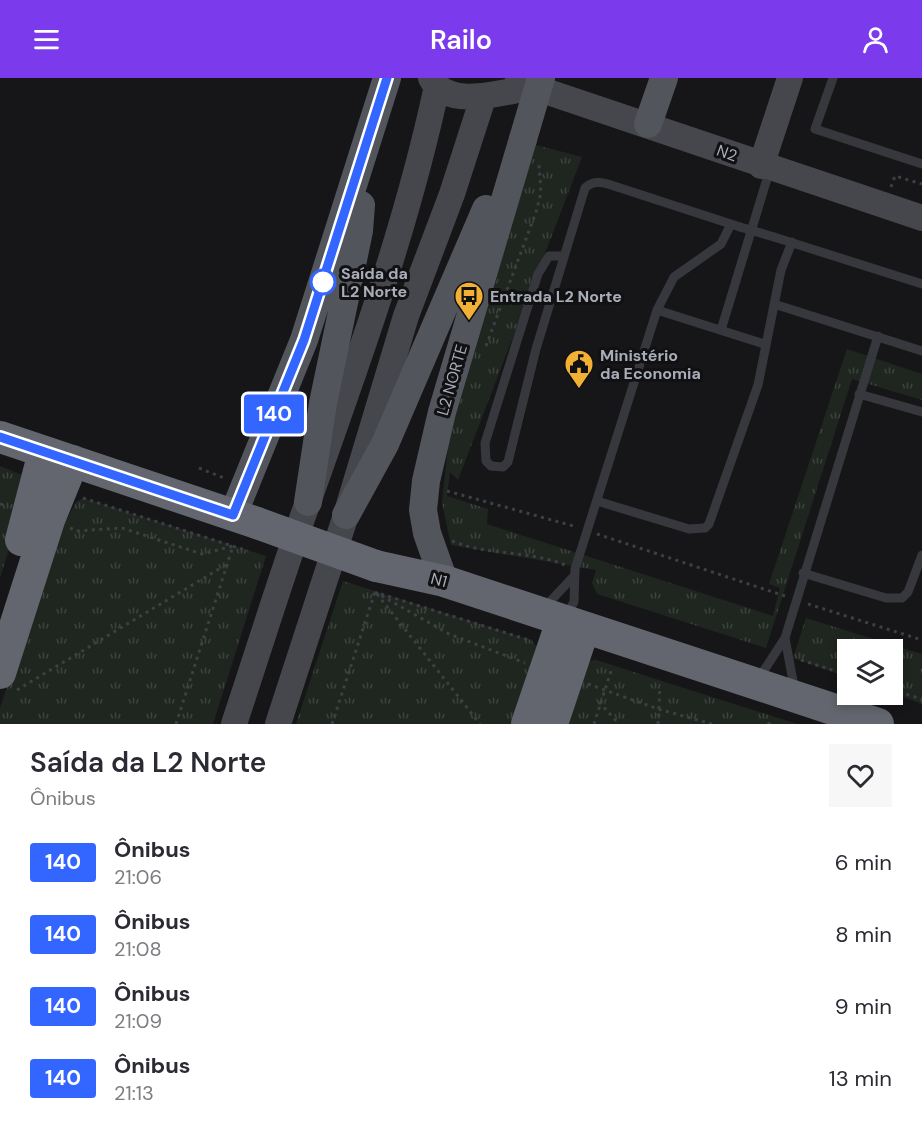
<!DOCTYPE html>
<html lang="pt">
<head>
<meta charset="utf-8">
<style>
	body { margin:0; font-family:"DM Sans",sans-serif; background:#f7f7f7; color:#2b2b33; height:100vh; display:flex; flex-direction:column; font-size:22px; white-space:nowrap }
	* { box-sizing:border-box; margin:0 }
	p { font-size:20px; color:#7c7c81 }
	.icon { flex:none; width:33px; height:33px; fill:none; stroke:currentColor; stroke-width:2; stroke-linecap:round; stroke-linejoin:round }
	.map { position:relative; height:646px; overflow:hidden }
	.drawer { display:flex; flex-direction:column; background:#fff; flex:1 }
	.drawer>* { flex:none }
	.badge { padding:0 12px; border-radius:4px; font-size:21px; line-height:39px }
	.tools { position:absolute; left:837px; top:561px; display:grid; gap:12px }
	.tools a { display:grid; place-items:center; width:66px; height:66px; border-radius:0px; background:#fff; box-shadow:0 3px 9px #0003; font-size:30px }
	.map>.badge { position:absolute; translate:-50% -50%; box-shadow:0 0 0 3px #fff }
	.round { display:grid; place-items:center; flex:none; width:63px; height:63px; border-radius:0px; background:#f7f7f7 }
	.head { display:flex; align-items:center; justify-content:space-between; height:102px; padding:0 30px }
	h1 { font-size:28px; font-weight:600; line-height:45px }
	ul { padding:0; list-style:none }
	li { display:flex; align-items:center; gap:18px; height:72px; padding:0 30px }
	li div { flex:1 }
	li b { display:block; font-size:22px }
	li em { font-style:normal }
	li .badge { min-width:66px; font-weight:700; text-align:center }
	header { display:flex; justify-content:space-between; align-items:center; height:78px; padding:0 30px; background:#7c3aed; color:#fff; font-size:27px; font-weight:600 }
	.map>svg:first-child { display:block }
	.grass { fill:url(#grass-tufts) }
	.lines { fill:none; stroke-linecap:round; stroke-linejoin:round }
	.path { stroke:#3d3f44; stroke-width:3; stroke-dasharray:3 4.5; stroke-linecap:butt }
	.lane { stroke:#37383d; stroke-width:9 }
	.secondary { stroke:#45474d; stroke-width:26 }
	.primary { stroke:#53555c; stroke-width:28 }
	.highway { stroke:#63666e; stroke-width:32 }
	.lane-bridge { stroke:#37383d; stroke-width:9 }
	.primary-bridge { stroke:#53555c; stroke-width:28 }
	.highway-bridge { stroke:#63666e; stroke-width:32 }
	.line-casing { stroke:#fff; stroke-width:14 }
	.line { stroke:#36f; stroke-width:9 }
	.stop-dot { fill:#fff; stroke:#36f; stroke-width:3 }
	.labels { text-anchor:middle; dominant-baseline:central; stroke-width:6; stroke-linejoin:round; paint-order:stroke }
	.street-label { font-size:16px; fill:#a8adb8; stroke:#111113 }
	.stop-label { font-size:16px; font-weight:bold; fill:#a8adb8; stroke:#111113; text-anchor:start }
	.poi-label { font-size:16px; font-weight:bold; fill:#a8adb8; stroke:#111113; text-anchor:start }
</style>
</head>
<body>
<header><svg class="icon" aria-label="menu" viewBox="0 0 24 24"><path d="M4 6h16M4 12h16M4 18h16"/></svg>Railo<svg class="icon" aria-label="person" viewBox="0 0 24 24"><circle cx="12" cy="8" r="4"/><path d="M4 21q1-7 8-7t8 7"/></svg></header>
<div class="map">
<svg width="922" height="646" viewBox="0 0 922 646">
	<defs>
		<pattern id="grass-tufts" width="24" height="20" patternUnits="userSpaceOnUse" patternTransform="scale(1.5)"><rect width="24" height="20" fill="#1e261f"/><path d="M3 7l-1-3M5 7V3M7 7l1-3M15 17l-1-3M17 17v-4M19 17l1-3" fill="none" stroke="#3c433d"/></pattern>
	</defs>
	<rect width="100%" height="100%" fill="#161618"/>
	<!-- grass -->
	<path class="grass" d="M532,66L582,79L458,402L450,394L447,418L488,431L487,446L773,538L780,510L769,506L847,271L922,296V322L852,301L766,570L597,516L592,505L596,492L451,467L442,425L452,332Z
		M0,388L25,398L18,443L0,500Z
		M83,420L266,478L213,646H0V630L53,468L76,424Z
		M343,503L531,562L536,568L518,646H296Z
		M806,540L922,576V626L893,615L892,572H848L847,599L793,580Z
		M596,582L797,646H559L587,583Z"/>
	<g class="lines">
		<!-- path -->
		<path class="path" d="M891,109L895,98L922,106
			M486,268L536,134L541,115L539,87
			M199,390L224,400
			M447,413L577,449
			M83,420L248,473
			M0,426L7,428
			M70,450L77,453L122,450L202,476L233,468
			M597,456L785,518
			M452,463C488,478 529,472 565,487
			M375,514L449,556L525,585
			M377,516L480,646
			M381,516L532,563
			M808,526L922,562
			M801,582L848,597
			M588,606L658,631L712,646
			M17,612L229,485
			M892,612L922,621
			M599,624L619,646
			M176,646L233,468
			M332,646L375,514
			M594,646L611,593
			M658,646L660,609
			M769,646V644"/>
		<!-- lane -->
		<path class="lane" d="M833,0L815,51L922,86
			M774,159L922,206
			M563,178H549L538,196L485,365L486,383L491,388L503,389L508,384L536,271L585,110C593,102 600,104 611,107L740,149
			M774,226L922,273
			M657,232L764,266
			M721,252L770,91
			M859,316L922,334
			M597,423L689,451L705,450L709,446L758,307L781,192L792,164
			M803,495L886,520H902L908,514L922,477
			M543,531L574,498
			M566,538L574,524L575,491L657,232L674,199L721,166L731,146
			M785,560L795,614
			M759,600L785,560L878,258"/>
		<!-- secondary -->
		<path class="secondary" d="M431,0C448,33 506,13 533,9
			M518,0L533,9L922,140
			M761,88L790,0
			M234,646C259,571 282,496 309,421C357,286 407,149 437,8
			M278,646L346,437L406,238L452,116L483,20"/>
		<!-- primary -->
		<path class="primary" d="M648,46L664,0
			M308,424L323,325L359,153L361,127
			M233,437L304,262L387,0
			M346,437L385,366L486,131
			M444,503L427,455L423,432L426,403L442,334L523,61"/>
		<!-- highway -->
		<path class="highway" d="M0,359L257,445
			M21,462L44,374
			M376,488L444,503L878,646
			M0,595L49,442L73,383
			M527,646L562,543
			M552,646L584,550"/>
		<!-- lane-bridge -->
		<path class="lane-bridge" d="M740,149L774,159"/>
		<!-- primary-bridge -->
		<path class="primary-bridge" d="M523,61L541,0"/>
		<!-- highway-bridge -->
		<path class="highway-bridge" d="M257,445L376,488"/>
	</g>
	<g class="lines">
		<!-- line casing -->
		<g class="line-casing">
			<path id="line" d="M0,359L233,437L304,262L387,0"/>
		</g>
		<!-- line -->
		<use href="#line" class="line"/>
	</g>
	<!-- icons -->
	<defs>
		<g id="bus-pin" transform="scale(1.5)"><path d="M0 17L-7.5 6A9.5 9.5 0 1 1 7.5 6Z" fill="#f2b134" stroke="#111113"/><path d="M-5-6H5V4H4V6H2V4H-2V6H-4V4H-5ZM-3.5-4V0h7V-4ZM-3.5 1.2v1.5H-2V1.2ZM2 1.2v1.5H3.5V1.2Z" fill="#111"/></g>
		<g id="civic-pin" transform="scale(1.5)"><path d="M0 17L-7.5 6A9.5 9.5 0 1 1 7.5 6Z" fill="#f2b134" stroke="#111113"/><path d="M-.6-6.5H3V-4.5H.6V-3L4-1V1h2V6H-6V1h2V-1L-.6-3ZM-1.2 2.5V6h2.4V2.5Z" fill="#111"/></g>
	</defs>
	<g fill-rule="evenodd">
		<use href="#bus-pin" x="469" y="218"/>
		<use href="#civic-pin" x="579" y="286"/>
	</g>
	<!-- markers -->
	<circle class="stop-dot" cx="323" cy="204" r="12"/>
	<g class="labels">
		<!-- street labels -->
		<g class="street-label">
			<text transform="translate(727 75) rotate(20)">N2</text>
			<text transform="translate(452 302) rotate(-74)">L2 NORTE</text>
			<text transform="translate(439 502) rotate(15)">N1</text>
		</g>
		<!-- stop labels -->
		<g class="stop-label">
			<text x="341" y="195">Saída da<tspan x="341" dy="18">L2 Norte</tspan></text>
		</g>
		<!-- poi labels -->
		<g class="poi-label">
			<text x="490" y="218">Entrada L2 Norte</text>
			<text x="600" y="277">Ministério<tspan x="600" dy="18">da Economia</tspan></text>
		</g>
	</g>
</svg>
<div class="tools">
<a><svg class="icon" aria-label="layers" viewBox="0 0 24 24"><path d="M12 4l9 5-9 5-9-5zM3 14l9 5 9-5"/></svg></a>
</div>
<b class="badge" style="left:274px;top:336px;background:#36f;color:#fff">140</b>
</div>
<section class="drawer">
<div class="head"><div><h1>Saída da L2 Norte</h1><p>Ônibus</p></div><a class="round"><svg class="icon" aria-label="heart" viewBox="0 0 24 24"><path d="M12 20l-8-8c-3-5 5-10 8-4 3-6 11-1 8 4z"/></svg></a></div>
<ul>
<li><span class="badge" style="background:#36f;color:#fff">140</span><div><b>Ônibus</b><p>21:06</p></div><em>6 min</em></li>
<li><span class="badge" style="background:#36f;color:#fff">140</span><div><b>Ônibus</b><p>21:08</p></div><em>8 min</em></li>
<li><span class="badge" style="background:#36f;color:#fff">140</span><div><b>Ônibus</b><p>21:09</p></div><em>9 min</em></li>
<li><span class="badge" style="background:#36f;color:#fff">140</span><div><b>Ônibus</b><p>21:13</p></div><em>13 min</em></li>
</ul>
</section>
</body>
</html>
